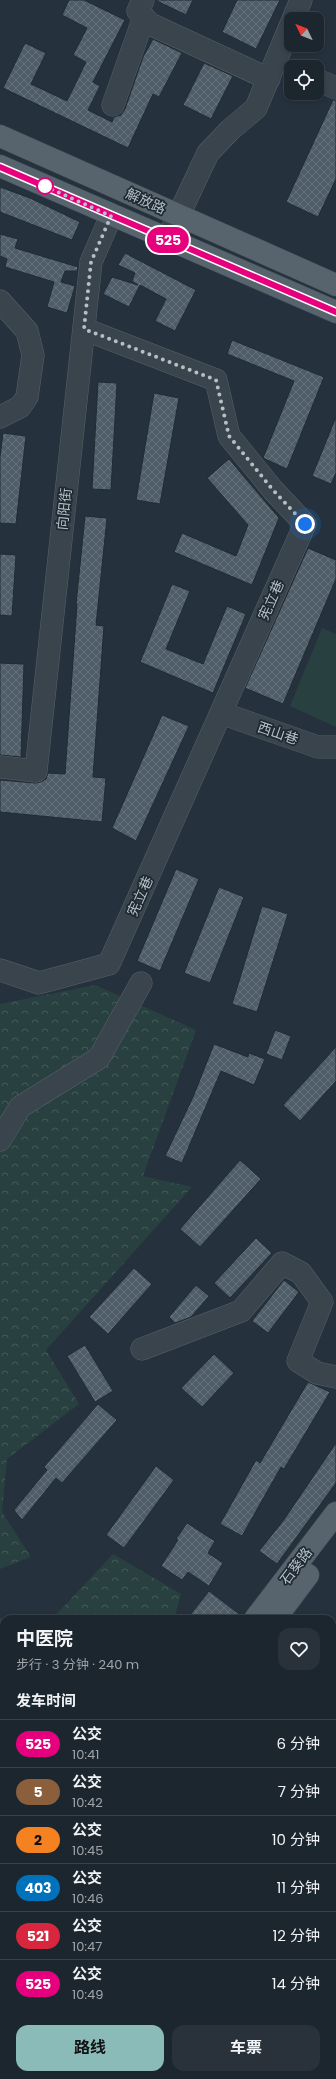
<!DOCTYPE html>
<html lang="zh">
<head>
<meta charset="utf-8">
<style>
	body { margin:0; font-family:Poppins,"Noto Sans SC",sans-serif; background:#29323a; color:#f1f3f6; height:100vh; display:flex; flex-direction:column; font-size:15px; white-space:nowrap }
	* { box-sizing:border-box; margin:0 }
	p { font-size:13px; color:#a0a5aa }
	.icon { flex:none; width:22px; height:22px; fill:none; stroke:currentColor; stroke-width:2; stroke-linecap:round; stroke-linejoin:round }
	.map { position:relative; flex:1; overflow:hidden }
	.panel { position:absolute; left:0px; top:1615px; width:336px; height:464px; display:flex; flex-direction:column; background:#1c262e; border-radius:12px 12px 0 0; box-shadow:0 2px 6px #0003,0 0 0 1px #3a434a }
	.panel>* { flex:none }
	.badge { padding:0 8px; border-radius:13px; font-size:14px; line-height:26px }
	.needle { width:26px; rotate:313deg }
	.buttons { position:absolute; left:284px; top:12px; display:grid; gap:8px }
	.buttons a { display:grid; place-items:center; width:40px; height:40px; border-radius:8px; background:#1c262e; box-shadow:0 2px 6px #0003,0 0 0 1px #3a434a; font-size:20px }
	.you { position:absolute; width:20px; height:20px; margin:-10px; border:3px solid #fff; border-radius:50%; background:#1a73e8; box-shadow:0 0 0 6px #1a73e833 }
	.map>.badge { position:absolute; translate:-50% -50%; box-shadow:0 0 0 2px #fff }
	h2 { padding:0 16px; font-size:15px; line-height:36px }
	.round { display:grid; place-items:center; flex:none; width:42px; height:42px; border-radius:12px; background:#29323a }
	.overview { display:flex; align-items:center; justify-content:space-between; height:68px; padding:0 16px }
	h1 { font-size:19px; font-weight:700; line-height:30px }
	.button { display:flex; gap:8px; margin-top:auto; padding:8px 16px }
	.button a { flex:1; height:46px; border-radius:12px; background:#8bbbb9; color:#111; font-size:16px; font-weight:700; line-height:46px; text-align:center }
	.button a+a { background:#29323a; color:#f1f3f6 }
	ul { padding:0; list-style:none }
	li { display:flex; align-items:center; gap:12px; height:48px; padding:0 16px; border-top:1px solid #3a434a }
	li div { flex:1 }
	li b { display:block; font-size:15px }
	li em { font-style:normal }
	li .badge { min-width:44px; font-weight:700; text-align:center }
	.map>svg:first-child { display:block }
	.forest { fill:url(#forest-crowns) }
	.green { fill:#28403f }
	.building { fill:url(#building-cross-hatch); stroke:#202b34 }
	.lines { fill:none; stroke-linecap:round; stroke-linejoin:round }
	.minor-casing { stroke:#57626b; stroke-width:23 }
	.major-casing { stroke:#424d56; stroke-width:23 }
	.minor { stroke:#39444d; stroke-width:22 }
	.major { stroke:#57636d; stroke-width:22 }
	.line-casing { stroke:#fff; stroke-width:9 }
	.line { stroke:#e6007e; stroke-width:6 }
	.walk { stroke:#b5bfc8; stroke-width:4; stroke-dasharray:0 7.2 }
	.stop-dot { fill:#fff; stroke:#e6007e; stroke-width:2 }
	.labels { text-anchor:middle; dominant-baseline:central; stroke-width:3.5; stroke-linejoin:round; paint-order:stroke }
	.street-label { font-size:14px; fill:#b5bfc8; stroke:#1e2932 }
</style>
</head>
<body>
<div class="map">
<svg width="336" height="2079" viewBox="0 0 336 2079">
	<defs>
		<pattern id="forest-crowns" width="20" height="18" patternUnits="userSpaceOnUse"><rect width="20" height="18" fill="#28403f"/><path d="M2 6a3 3 0 1 1 6 0M12 15a3 3 0 1 1 6 0" fill="none" stroke="#455a59"/></pattern>
		<pattern id="building-cross-hatch" width="8" height="8" patternUnits="userSpaceOnUse"><rect width="8" height="8" fill="#4e5d68"/><path d="M0 0l8 8M0 8l8-8" fill="none" stroke="#65727c"/></pattern>
	</defs>
	<rect width="100%" height="100%" fill="#25323d"/>
	<!-- forest -->
	<path class="forest" d="M95,985L196,1030L143,1176L192,1187L46,1350L79,1404L7,1459L2,1512L31,1557L0,1569V1004Z
		M113,1554L181,1594L174,1619H52Z
		M0,1618L7,1619H4V1846L0,1851Z
		M332,1771H336V1885L332,1888Z
		M0,1922L4,1924V1942L0,1949Z
		M332,2028L336,2032V2079H124L125,2075H332Z"/>
	<!-- green -->
	<path class="green" d="M322,628L336,634V727L290,706Z"/>
	<!-- building -->
	<path class="building" d="M69,0H84L125,20L93,82L100,86L88,110L112,122L114,117L121,115L125,109L143,57L153,39L182,53L159,97L153,94L128,148L3,88L25,43L46,53L31,84L67,101L86,62L73,55L87,28L62,15Z
		M155,0H193L186,15Z
		M237,0H280L256,49L222,32Z
		M204,63L233,76L211,119L183,105Z
		M333,100H336V179L318,217L286,202Z
		M0,187L30,198L80,222L72,240L0,212Z
		M0,234L18,239L15,248L78,267L77,271H65L61,282L75,286L67,313L47,307L54,282L5,267L7,259L0,256Z
		M125,253L196,290L175,331L155,321L166,299L140,285L129,307L103,294L112,277L138,285L132,281L135,273L118,265Z
		M232,340L324,377L287,469L263,458L294,381L227,354Z
		M98,382L117,383L111,490L92,489Z
		M154,393L179,398L160,504L136,500Z
		M336,417V473L331,484L312,476Z
		M3,433L26,436L16,524L0,523V457Z
		M229,459L279,518L252,585L174,552L182,533L236,556L248,525L207,478Z
		M85,516L107,518L96,625L104,626L93,777L106,778L102,822L0,812V780L35,783L41,782L46,779L48,773L65,774L77,604H76Z
		M308,548L336,560V579L283,704L245,688Z
		M0,554L16,555L12,616L0,615Z
		M172,584L190,591L166,649L203,664L227,606L246,614L213,693L140,662Z
		M0,663L24,664L21,757L0,755Z
		M162,715L189,726L136,841L112,828Z
		M176,869L199,879L160,971L137,961Z
		M219,887L244,897L210,983L184,973Z
		M262,906L288,914L257,1012L232,1004Z
		M275,1030L291,1036L282,1060L266,1054Z
		M214,1044L248,1057L249,1053L265,1059L254,1085L221,1071L182,1163L165,1156L193,1097Z
		M336,1047V1081L300,1121L283,1105Z
		M240,1160L261,1179L200,1247L180,1229Z
		M256,1238L272,1253L230,1298L214,1283Z
		M134,1268L152,1284L108,1334L89,1317Z
		M284,1280L299,1292L268,1333L252,1321Z
		M196,1285L209,1296L191,1317L175,1323L169,1317Z
		M85,1345L113,1391L95,1402L67,1356Z
		M214,1354L234,1373L202,1407L181,1388Z
		M308,1382L330,1392L284,1469L281,1467L242,1536L220,1524L256,1460L260,1463Z
		M98,1404L117,1420L62,1483L56,1478L22,1520L14,1510L47,1470L44,1467Z
		M336,1443V1483L277,1564L259,1551L283,1521Z
		M156,1466L174,1480L124,1548L106,1535Z
		M187,1523L215,1541L208,1553L223,1563L209,1586L188,1572L182,1580L161,1566L178,1540L176,1539Z
		M209,1591L243,1617V1619H187Z"/>
	<g class="lines">
		<!-- minor casing -->
		<g class="minor-casing">
			<path id="minor" d="M143,0L138,11L150,24L269,79
				M293,19L301,0
				M317,80L336,88
				M113,105L144,17
				M167,240L208,153L230,130L256,108L291,24
				M0,301L27,331L33,355L27,397L20,407L0,417
				M221,713L318,747H336
				M0,767L36,771L91,262L111,216
				M0,970L39,983L109,964L305,524L273,490L229,436L216,380L84,329
				M0,1140L20,1107L99,1058L141,983
				M142,1349L241,1311L282,1263L301,1273L322,1302L298,1361L317,1373L336,1377
				M332,1971L336,1969
				M38,2079L40,2075"/>
		</g>
		<!-- major casing -->
		<g class="major-casing">
			<path id="major" d="M0,136L336,285
				M0,166L336,312
				M255,1619L336,1513
				M275,1619L308,1575
				M0,1972L4,1965
				M0,2044L4,2035"/>
		</g>
		<!-- minor -->
		<use href="#minor" class="minor"/>
		<!-- major -->
		<use href="#major" class="major"/>
	</g>
	<g class="lines">
		<!-- line casing -->
		<g class="line-casing">
			<path id="line" d="M0,167L336,312"/>
		</g>
		<!-- line -->
		<use href="#line" class="line"/>
		<!-- walk -->
		<path class="walk" d="M45,186L42,185L111,216L91,262L84,329L216,380L229,436L273,490L305,524"/>
	</g>
	<!-- markers -->
	<circle class="stop-dot" cx="45" cy="186" r="8"/>
	<g class="labels">
		<!-- street labels -->
		<g class="street-label">
			<text transform="translate(146 201) rotate(24)">解放路</text>
			<text transform="translate(64 509) rotate(-84)">向阳街</text>
			<text transform="translate(271 600) rotate(-66)">宪立巷</text>
			<text transform="translate(278 733) rotate(19)">西山巷</text>
			<text transform="translate(140 896) rotate(-66)">宪立巷</text>
			<text transform="translate(296 1566) rotate(-53)">石葵路</text>
		</g>
	</g>
</svg>
<div class="buttons">
<a><svg class="needle" viewBox="-14 -14 28 28"><path d="M0-13l5 13h-10z" fill="#e53935"/><path d="M0 13l5-13h-10z" fill="#a0a5aa"/></svg></a>
<a><svg class="icon" aria-label="locate" viewBox="0 0 24 24"><circle cx="12" cy="12" r="6"/><path d="M12 2v4M12 18v4M2 12h4M18 12h4"/></svg></a>
</div>
<div class="you" style="left:305px;top:524px"></div>
<b class="badge" style="left:168px;top:240px;background:#e6007e;color:#fff">525</b>
<section class="panel">
<div class="overview"><div><h1>中医院</h1><p>步行 · 3 分钟 · 240 m</p></div><a class="round"><svg class="icon" aria-label="heart" viewBox="0 0 24 24"><path d="M12 20l-8-8c-3-5 5-10 8-4 3-6 11-1 8 4z"/></svg></a></div>
<h2>发车时间</h2>
<ul>
<li><span class="badge" style="background:#e6007e;color:#fff">525</span><div><b>公交</b><p>10:41</p></div><em>6 分钟</em></li>
<li><span class="badge" style="background:#8b5e3c;color:#fff">5</span><div><b>公交</b><p>10:42</p></div><em>7 分钟</em></li>
<li><span class="badge" style="background:#f58220;color:#111">2</span><div><b>公交</b><p>10:45</p></div><em>10 分钟</em></li>
<li><span class="badge" style="background:#0072bc;color:#fff">403</span><div><b>公交</b><p>10:46</p></div><em>11 分钟</em></li>
<li><span class="badge" style="background:#d7263d;color:#fff">521</span><div><b>公交</b><p>10:47</p></div><em>12 分钟</em></li>
<li><span class="badge" style="background:#e6007e;color:#fff">525</span><div><b>公交</b><p>10:49</p></div><em>14 分钟</em></li>
</ul>
<div class="button"><a>路线</a><a>车票</a></div>
</section>
</div>
</body>
</html>
